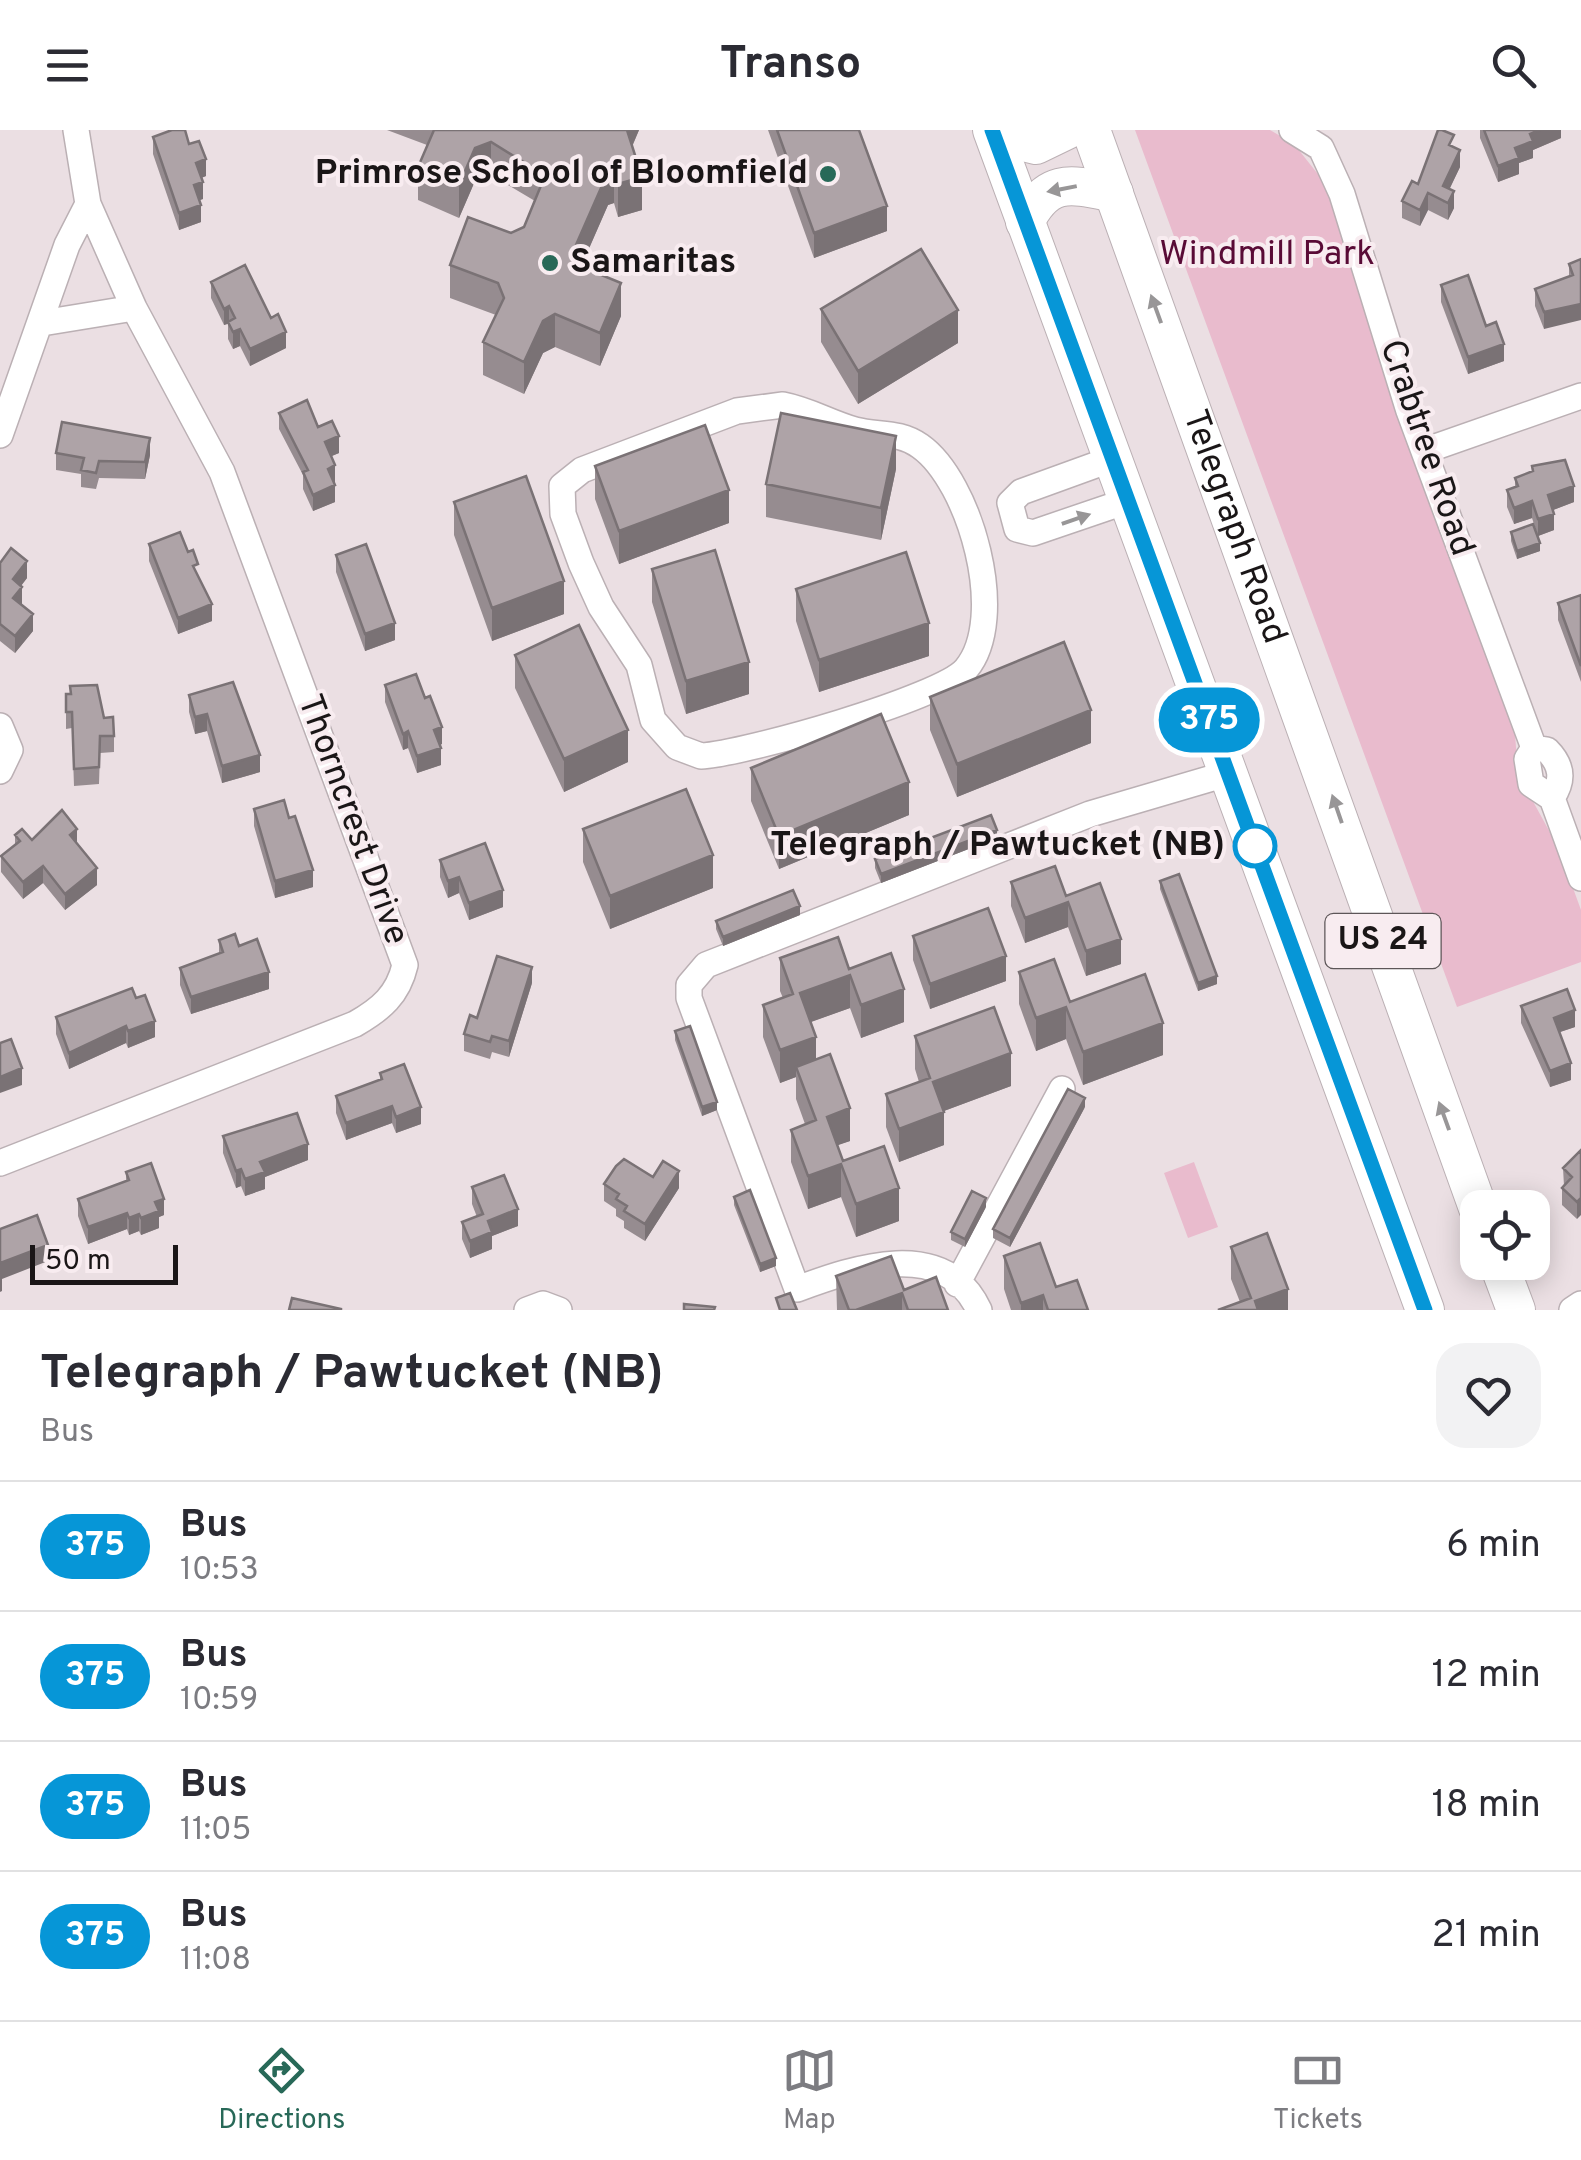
<!DOCTYPE html>
<html lang="en">
<head>
<meta charset="utf-8">
<style>
	body { margin:0; font-family:Overpass,sans-serif; background:#f2f2f3; color:#2b2b33; height:100vh; display:flex; flex-direction:column; font-size:38px; white-space:nowrap }
	* { box-sizing:border-box; margin:0 }
	p { font-size:32px; color:#7c7c81 }
	.icon { flex:none; width:55px; height:55px; fill:none; stroke:currentColor; stroke-width:2; stroke-linecap:round; stroke-linejoin:round }
	.map { position:relative; height:1180px; overflow:hidden }
	.side { display:flex; flex-direction:column; background:#fff; flex:1 }
	.side>* { flex:none }
	.badge { padding:0 20px; border-radius:32px; font-size:35px; line-height:65px }
	.controls { position:absolute; left:1460px; top:1060px; display:grid; gap:20px }
	.controls a { display:grid; place-items:center; width:90px; height:90px; border-radius:20px; background:#fff; box-shadow:0 5px 25px #0003; font-size:50px }
	.scale { position:absolute; left:30px; bottom:25px; width:148px; box-sizing:border-box; padding-left:10px; border:5px solid #1a1617; border-top:0; font-size:28px; line-height:35px; white-space:nowrap; color:#1a1617; -webkit-text-stroke:8px #f8ecf0; paint-order:stroke }
	.map>.badge { position:absolute; translate:-50% -50%; box-shadow:0 0 0 5px #fff }
	.round { display:grid; place-items:center; flex:none; width:105px; height:105px; border-radius:30px; background:#f2f2f3 }
	.headline { display:flex; align-items:center; justify-content:space-between; height:170px; padding:0 40px }
	h1 { font-size:48px; font-weight:700; line-height:75px }
	ul { padding:0; list-style:none }
	li { display:flex; align-items:center; gap:30px; height:130px; padding:0 40px; border-top:2px solid #e1e1e2 }
	li div { flex:1 }
	li b { display:block; font-size:38px }
	li em { font-style:normal }
	li .badge { min-width:110px; font-weight:700; text-align:center }
	header { display:flex; justify-content:space-between; align-items:center; height:130px; padding:0 40px; background:#fff; font-size:45px; font-weight:700 }
	.tab-bar { display:flex; justify-content:space-around; align-items:center; height:140px; border-top:2px solid #e1e1e2; background:#fff; font-size:28px; color:#7c7c81 }
	.tab-bar a { display:grid; justify-items:center; gap:5px }
	.tab-bar .active { color:#286958 }
	.map>svg:first-child { display:block }
	.green { fill:#e9bbcd }
	.lines { fill:none; stroke-linecap:round; stroke-linejoin:round }
	.minor-casing { stroke:#bbb0b4; stroke-width:28 }
	.highway-casing { stroke:#bbb0b4; stroke-width:40 }
	.minor { stroke:#fff; stroke-width:25 }
	.highway { stroke:#fff; stroke-width:38 }
	.wall { fill:#968c90 }
	.shaded-wall { fill:#7a7275 }
	.building { fill:#aea3a7; stroke:#7a7275; stroke-width:2.5 }
	.oneway { fill:#989697 }
	.line-casing { stroke:#fff; stroke-width:22 }
	.line { stroke:#0696d7; stroke-width:15 }
	.poi-dot { fill:#286958; stroke:#f8ecf0; stroke-width:4 }
	.stop-dot { fill:#fff; stroke:#0696d7; stroke-width:5 }
	.labels { text-anchor:middle; dominant-baseline:central; stroke-width:8; stroke-linejoin:round; paint-order:stroke }
	.shield { fill:#f8ecf0; stroke:#5d5658; stroke-width:2.5 }
	.shield-label { font-size:32px; font-weight:bold; fill:#1a1617 }
	.poi-label { font-size:35px; font-weight:bold; fill:#1a1617; stroke:#f8ecf0; text-anchor:end }
	.park-label { font-size:35px; fill:#590b36; stroke:#f8ecf0 }
	.street-label { font-size:35px; fill:#1a1617; stroke:#f8ecf0 }
	.stop-label { font-size:35px; font-weight:bold; fill:#1a1617; stroke:#f8ecf0; text-anchor:end }
</style>
</head>
<body>
<header><svg class="icon" aria-label="menu" viewBox="0 0 24 24"><path d="M4 6h16M4 12h16M4 18h16"/></svg>Transo<svg class="icon" aria-label="search" viewBox="0 0 24 24"><circle cx="10" cy="10" r="6"/><path d="M15 15l6 6"/></svg></header>
<div class="map">
<svg width="1581" height="1180" viewBox="0 0 1581 1180">
	<rect width="100%" height="100%" fill="#ebdfe3"/>
	<!-- green -->
	<path class="green" d="M1135,0H1270L1294,14L1325,53L1503,559L1515,604L1518,644L1558,717L1581,780V832L1457,877Z
		M1194,1032L1218,1097L1188,1108L1164,1043Z"/>
	<g class="lines">
		<!-- minor casing -->
		<g class="minor-casing">
			<path id="minor" d="M1292,0L1321,18L1342,64L1409,281L1534,618L1527,629L1531,654L1552,668
				M42,193L134,178
				M783,275C809,280 830,293 855,300C878,306 899,301 920,316C970,351 1009,488 966,539C942,568 743,624 701,626L677,617L653,590L639,535L601,477L581,433L563,384L562,356L582,340L737,281Z
				M0,305L67,115L88,74
				M1424,321L1581,266
				M1112,329L1021,362L1010,373L1017,399L1033,403L1127,371
				M0,596L10,620L0,641
				M1534,618L1547,620C1562,635 1564,650 1552,668L1581,748
				M0,1033L355,894C381,879 398,865 405,835L222,342L134,178L88,74L76,0
				M957,1154L1062,959
				M527,1180L543,1174L559,1180
				M979,1180C944,1106 854,1138 797,1159L689,868V855L706,835L1090,684L1226,644
				M1572,1180L1581,1174"/>
		</g>
		<!-- highway casing -->
		<g class="highway-casing">
			<g id="highway">
				<path d="M992,0L1425,1180"/>
				<path id="s1" d="M1091,0L1478,1078"/>
				<path d="M995,5L1036,15L1067,0"/>
				<path d="M1025,92C1048,47 1070,54 1114,63"/>
				<path d="M1498,1132L1516,1180"/>
			</g>
		</g>
		<!-- minor -->
		<use href="#minor" class="minor"/>
		<!-- highway -->
		<use href="#highway" class="highway"/>
	</g>
	<!-- wall -->
	<path class="wall" d="M387,0H639L632,17L642,80L618,87L614,73L608,75L581,137L621,186L600,236L555,217L543,223L524,264L483,245V212L496,185L450,168V135L511,103L524,97L535,71L491,45L475,51L459,88L418,70V37L427,15Z
		M768,0H859L887,101L814,128Z
		M1480,0H1561V8L1533,20V28L1519,33V44L1498,52L1480,8Z
		M153,7L189,14L206,46L201,48L203,69L199,70L201,92L179,100L153,24Z
		M1454,18L1460,37L1449,59L1454,78L1448,90L1428,80L1420,96L1402,88V71Z
		M1581,129L1544,199L1535,176V159L1569,146V134Z
		M211,152L286,218L250,236L240,216L233,219L228,209V194L224,195L211,168Z
		M1441,155L1486,196L1504,231L1468,244L1441,172Z
		M821,179L958,213L858,274L821,212Z
		M279,283L318,297L339,323L331,326L335,352L334,353L335,372L313,381L303,359V345L279,299Z
		M56,323L150,325L145,349L99,348L96,359L81,357V344L56,340Z
		M595,336L729,393L619,434L595,369Z
		M1532,336L1574,372L1553,380L1554,400L1538,406L1532,388L1514,394L1507,377V360L1515,357V348L1532,341Z
		M896,339L881,410L766,387V354Z
		M454,372L564,484L492,511L454,405Z
		M1511,402L1540,421L1517,429L1511,411Z
		M149,414L198,445L212,491L178,504L149,431Z
		M336,425L395,510L365,521L336,442Z
		M0,433L27,448L21,456V475L33,501L15,523L0,511Z
		M652,439L749,564L686,584L652,472Z
		M796,459L929,526L819,562L796,491Z
		M1581,465V552L1558,490V473Z
		M515,525L628,632L564,662L515,558Z
		M385,555L442,614L439,615L441,635L417,643L408,618L403,620L385,572Z
		M66,564L104,588L114,606V622L100,623L99,654L74,656L72,598L66,599Z
		M189,565L260,642L222,653L207,601L195,604L189,582Z
		M930,567L1091,613L957,667L930,600Z
		M751,638L909,685L779,739L751,671Z
		M254,679L313,757L275,768L254,696Z
		M583,699L713,758L610,799L583,732Z
		M15,705L32,710L77,714L97,755L65,780L43,753L23,769L1,742V726L15,715Z
		M997,708L881,753L875,738V729Z
		M440,730L503,777L469,790L459,763L448,768L440,747Z
		M1160,751L1217,854L1198,861L1160,759Z
		M1011,752L1066,766L1121,834L1086,846L1068,797L1025,813L1011,776Z
		M800,785L723,816L716,799V791Z
		M913,806L1006,851L930,879L913,830Z
		M219,810L239,816L269,859L191,884L180,855V838L219,824Z
		M780,828L849,839L904,892L861,908L850,878L810,892L816,929L850,1011L837,1015L843,1031L899,1091L856,1107L841,1067L808,1079L791,1032V1000L805,994L796,969V947L780,953L763,907V875L783,868L780,861Z
		M1019,842L1070,872L1163,925L1083,955L1066,909L1036,921L1019,874Z
		M532,853L509,927L492,922L490,929L464,921V904L477,888Z
		M132,858L155,907L128,918L126,913L69,939L56,904V887Z
		M1521,876L1575,897L1560,902L1571,950L1550,957L1521,893Z
		M675,901L717,980L702,986L675,910Z
		M915,906L1011,956L944,981V1015L899,1032L886,997V964L919,952L915,939Z
		M380,943L421,994L396,1003L392,993L346,1010L336,983V966L380,950Z
		M1085,977L1010,1117L993,1108V1099Z
		M223,1006L308,1030L265,1047V1059L245,1066L241,1056L236,1058L223,1023Z
		M1581,1020L1577,1089L1562,1075V1058L1564,1056L1563,1038Z
		M126,1042L164,1085L159,1087V1098L141,1105L139,1101L129,1105L127,1099L88,1114L78,1086V1069L126,1051Z
		M653,1047L679,1058L645,1111L624,1098V1091L616,1086V1079L604,1071V1054Z
		M472,1057L518,1096L492,1106V1119L470,1128L462,1109V1092L477,1087L472,1074Z
		M734,1067L776,1136L760,1142L734,1075Z
		M986,1077L965,1117L951,1110V1102Z
		M1231,1117L1288,1180L1240,1172L1231,1149Z
		M1004,1126L1056,1157L1088,1180H1011L1004,1159Z
		M836,1146L904,1160L948,1180H837Z"/>
	<!-- shaded-wall -->
	<path class="shaded-wall" d="M626,0H639L626,30Z
		M1540,0H1561V8L1533,20V28L1519,33V44L1498,52V36L1530,4Z
		M491,12V45L475,51L459,88V55L475,18Z
		M1460,20V37L1443,73V56Z
		M206,29V46L196,50V33Z
		M614,40V73L608,75L572,157V124L608,42Z
		M642,47V80L618,87V54Z
		M203,52V69L194,72V55Z
		M1454,61V78L1448,90V73Z
		M1428,63V80L1420,96V80Z
		M201,75V92L179,100V83Z
		M887,76V101L814,128V103Z
		M621,153V186L600,236V203Z
		M1581,174V190L1544,199V182Z
		M229,176V193L224,195V179Z
		M958,180V213L858,274V241Z
		M555,184V217L543,223L524,264V232L543,191Z
		M240,199V216L233,219V202Z
		M286,202V218L250,236V219Z
		M1504,214V231L1468,244V227Z
		M339,306V323L325,329V312Z
		M896,306V339L881,410V378Z
		M150,308V325L145,349V332Z
		M335,335V352L328,356V339Z
		M335,355V372L313,381V365Z
		M1574,356V372L1548,382V365Z
		M729,360V393L619,434V401Z
		M1532,371V388L1514,394V378Z
		M1554,384V400L1538,406V389Z
		M1540,413V421L1517,429V421Z
		M27,431V448L13,466V449Z
		M564,451V484L492,511V478Z
		M22,457V474L13,485V468Z
		M212,474V491L178,504V488Z
		M33,484V501L15,523V506Z
		M395,493V510L365,521V504Z
		M929,493V526L819,562V530Z
		M749,532V564L686,584V551Z
		M1091,580V613L957,667V634Z
		M207,584V601L195,604V587Z
		M442,597V614L434,617V600Z
		M628,600V632L564,662V629Z
		M408,601V618L403,620V604Z
		M441,618V635L417,643V626Z
		M260,625V642L222,653V636Z
		M909,652V685L779,739V706Z
		M77,699V716L70,705Z
		M997,700V708L881,753V744Z
		M713,725V758L610,799V766Z
		M43,736V753L23,769V752Z
		M97,738V755L65,780V764Z
		M313,740V757L275,768V751Z
		M459,747V763L448,768V751Z
		M503,760V777L469,790V773Z
		M1068,772V797L1025,813V788Z
		M800,776V785L723,816V807Z
		M1121,809V834L1086,846V821Z
		M1006,826V851L930,879V854Z
		M532,837V853L509,927V911Z
		M269,842V859L191,884V867Z
		M850,845V878L800,896V863Z
		M1217,846V854L1198,861V853Z
		M904,859V892L861,908V875Z
		M1066,877V909L1036,921V888Z
		M1575,880V897L1554,904V888Z
		M155,891V907L128,918V901Z
		M1163,893V925L1083,955V922Z
		M126,896V913L69,939V923Z
		M816,907V940L796,937V947L780,953V920Z
		M1011,923V956L933,985V952Z
		M1571,933V950L1550,957V941Z
		M22,938V955L0,963V947Z
		M1085,968V977L1010,1117V1108Z
		M717,972V980L702,986V977Z
		M392,976V993L346,1010V993Z
		M421,977V994L396,1003V987Z
		M850,978V1011L827,1019V987Z
		M944,982V1015L899,1032V999Z
		M308,1014V1030L265,1047V1059L245,1066V1049L260,1032Z
		M841,1034V1067L808,1079V1046Z
		M241,1039V1056L236,1058V1041Z
		M679,1041V1058L645,1111V1094Z
		M899,1058V1091L856,1107V1074Z
		M986,1068V1077L965,1117V1109Z
		M1581,1068V1085L1577,1089V1072Z
		M164,1069V1085L159,1087V1098L141,1105V1088L155,1072Z
		M518,1079V1096L492,1106V1119L470,1128V1111L488,1091Z
		M127,1083V1099L88,1114V1097Z
		M139,1084V1101L129,1105V1088Z
		M48,1115V1131L2,1149V1161L0,1162V1133Z
		M776,1128V1136L760,1142V1134Z
		M1288,1159V1180H1255V1171Z
		M902,1163V1180H856Z
		M1043,1165V1180H1021V1173Z"/>
	<!-- building -->
	<path class="building" d="M172,0H185L189,14L199,11L206,29L196,33L203,52L194,55L201,75L179,83L153,7Z
		M434,0H627L642,47L618,54L614,40L608,42L572,124L577,135L621,153L600,203L555,184L543,191L524,232L483,212L504,168L498,153L450,135L468,87L511,103L524,97L542,53L535,39L491,12L475,18L459,55L418,37Z
		M777,0H859L887,76L814,103Z
		M1438,0H1442L1454,5L1449,15L1460,20L1443,56L1454,61L1448,73L1428,63L1420,80L1402,71L1412,51L1418,54Z
		M1484,0H1540L1530,4L1533,11L1515,18L1519,28L1498,36Z
		M921,119L958,180L858,241L821,179Z
		M1581,129V174L1544,182L1535,159L1573,145L1569,134Z
		M245,135L271,188L278,184L286,202L250,219L240,199L233,202L228,192L235,188L229,176L224,179L211,152Z
		M1468,145L1486,196L1496,192L1504,214L1468,227L1441,155Z
		M307,270L318,297L332,291L339,306L325,312L335,335L328,339L335,355L313,365L303,342L308,340L279,283Z
		M781,283L896,306L881,378L766,354Z
		M62,292L150,308L145,332L99,331L96,343L81,340L84,328L56,323Z
		M705,295L729,360L619,401L595,336Z
		M1565,330L1574,356L1548,365L1554,384L1538,389L1532,371L1514,378L1507,360L1518,356L1515,348L1533,341L1532,336Z
		M526,346L564,451L492,478L454,372Z
		M1533,394L1540,413L1517,421L1511,402Z
		M180,402L188,422L193,420L198,434L193,436L212,474L178,488L149,414Z
		M366,414L395,493L365,504L336,425Z
		M11,418L27,431L13,449L22,457L13,468L33,484L15,506L0,494V433Z
		M715,420L749,532L686,551L652,439Z
		M906,422L929,493L819,530L796,459Z
		M1581,465V536L1558,473Z
		M579,495L628,600L564,629L515,525Z
		M1064,512L1091,580L957,634L930,567Z
		M416,544L425,568L430,566L442,597L434,600L441,618L417,626L408,601L403,604L385,555Z
		M233,552L260,625L222,636L207,584L195,587L189,565Z
		M97,555L104,588L113,587L114,606H100L99,637L74,639L72,582H66V564H71L70,556Z
		M881,584L909,652L779,706L751,638Z
		M686,659L713,725L610,766L583,699Z
		M284,670L289,688L295,686L313,740L275,751L254,679Z
		M62,680L77,699L70,705L97,738L65,764L43,736L23,752L1,726L20,711L15,705L22,699L32,710Z
		M991,685L997,700L881,744L875,729Z
		M485,713L503,760L469,773L459,747L448,751L440,730Z
		M1055,736L1066,766L1100,753L1121,809L1086,821L1068,772L1025,788L1011,752Z
		M1179,744L1217,846L1198,853L1160,751Z
		M793,760L800,776L723,807L716,791Z
		M988,778L1006,826L930,854L913,806Z
		M235,804L239,816L257,809L269,842L191,867L180,838L223,822L219,810Z
		M838,807L849,839L891,823L904,859L861,875L850,845L800,863L816,907L780,920L763,875L793,864L780,828Z
		M497,826L532,837L509,911L492,906L490,912L464,904L470,885L477,888Z
		M1054,829L1070,872L1145,844L1163,893L1083,922L1066,877L1036,888L1019,842Z
		M132,858L136,868L145,865L155,891L128,901L126,896L69,923L56,887Z
		M1567,859L1575,880L1554,888L1571,933L1550,941L1521,876Z
		M994,877L1011,923L933,952L944,982L899,999L886,964L930,948L915,906Z
		M690,896L717,972L702,977L675,901Z
		M11,909L22,938L0,947V913Z
		M830,924L850,978L827,987L843,1031L884,1016L899,1058L856,1074L841,1034L808,1046L791,1000L816,990L796,937Z
		M404,934L421,977L396,987L392,976L346,993L336,966L382,949L380,943Z
		M1068,959L1085,968L1010,1108L993,1099Z
		M297,983L308,1014L260,1032L265,1042L245,1049L241,1039L236,1041L223,1006Z
		M1581,1020V1068L1577,1072L1562,1058L1572,1047L1563,1038Z
		M624,1029L653,1047L663,1031L679,1041L645,1094L624,1081L627,1076L616,1069L619,1064L604,1054L616,1036Z
		M151,1033L164,1069L155,1072L159,1081L141,1088L139,1084L129,1088L127,1083L88,1097L78,1069L129,1050L126,1042Z
		M504,1045L518,1079L488,1091L492,1102L470,1111L462,1092L483,1084L472,1057Z
		M750,1060L776,1128L760,1134L734,1067Z
		M972,1061L986,1068L965,1109L951,1102Z
		M37,1085L48,1115L0,1133V1099Z
		M1267,1103L1288,1159L1255,1171L1258,1180H1218L1251,1168L1231,1117Z
		M1040,1113L1056,1157L1077,1150L1088,1180H1048L1043,1165L1021,1173L1004,1126Z
		M891,1126L904,1160L936,1147L948,1180H908L902,1163L856,1180H849L836,1146Z
		M790,1163L797,1180H780L776,1168Z
		M292,1168L341,1179V1180H289Z
		M684,1174L715,1177L714,1180H684Z"/>
	<!-- one-way arrows -->
	<defs><path id="oneway-solid" d="M-6-.8H1V-3.2L6.5 0L1 3.2V.8H-6Z" transform="scale(2.5)"/></defs>
	<g class="oneway">
		<use href="#oneway-solid" transform="translate(1062 59) rotate(169)"/>
		<use href="#oneway-solid" transform="translate(1156 179) rotate(-110)"/>
		<use href="#oneway-solid" transform="translate(1076 389) rotate(-19)"/>
		<use href="#oneway-solid" transform="translate(1337 679) rotate(-109)"/>
		<use href="#oneway-solid" transform="translate(1444 986) rotate(-110)"/>
	</g>
	<g class="lines">
		<!-- line casing -->
		<g class="line-casing">
			<path id="line" d="M992,0L1425,1180"/>
		</g>
		<!-- line -->
		<use href="#line" class="line"/>
	</g>
	<!-- markers -->
	<g class="poi-dot">
		<circle cx="828" cy="44" r="10"/>
		<circle cx="550" cy="133" r="10"/>
	</g>
	<circle class="stop-dot" cx="1255" cy="716" r="20"/>
	<g class="labels">
		<!-- shield labels -->
		<rect class="shield" x="1325.5" y="784" width="115" height="54" rx="8"/>
		<g class="shield-label">
			<text x="1383" y="811">US 24</text>
		</g>
		<!-- poi labels -->
		<g class="poi-label">
			<text x="808" y="44">Primrose School of Bloomfield</text>
			<text x="570" y="133" text-anchor="start">Samaritas</text>
		</g>
		<!-- park labels -->
		<g class="park-label">
			<text x="1267" y="125">Windmill Park</text>
		</g>
		<!-- street labels -->
		<g class="street-label">
			<text transform="translate(1426 318) rotate(71)">Crabtree Road</text>
			<text stroke="none"><textPath href="#s1" startOffset="422">Telegraph Road</textPath></text>
			<text transform="translate(352 690) rotate(70)">Thorncrest Drive</text>
		</g>
		<!-- stop labels -->
		<g class="stop-label">
			<text x="1225" y="716">Telegraph / Pawtucket (NB)</text>
		</g>
	</g>
</svg>
<div class="controls">
<a><svg class="icon" aria-label="locate" viewBox="0 0 24 24"><circle cx="12" cy="12" r="6"/><path d="M12 2v4M12 18v4M2 12h4M18 12h4"/></svg></a>
</div>
<div class="scale">50 m</div>
<b class="badge" style="left:1209px;top:590px;background:#0696d7;color:#fff">375</b>
</div>
<section class="side">
<div class="headline"><div><h1>Telegraph / Pawtucket (NB)</h1><p>Bus</p></div><a class="round"><svg class="icon" aria-label="heart" viewBox="0 0 24 24"><path d="M12 20l-8-8c-3-5 5-10 8-4 3-6 11-1 8 4z"/></svg></a></div>
<ul>
<li><span class="badge" style="background:#0696d7;color:#fff">375</span><div><b>Bus</b><p>10:53</p></div><em>6 min</em></li>
<li><span class="badge" style="background:#0696d7;color:#fff">375</span><div><b>Bus</b><p>10:59</p></div><em>12 min</em></li>
<li><span class="badge" style="background:#0696d7;color:#fff">375</span><div><b>Bus</b><p>11:05</p></div><em>18 min</em></li>
<li><span class="badge" style="background:#0696d7;color:#fff">375</span><div><b>Bus</b><p>11:08</p></div><em>21 min</em></li>
</ul>
</section>
<nav class="tab-bar">
<a class="active"><svg class="icon" aria-label="directions" viewBox="0 0 24 24"><path d="M12 3l9 9-9 9-9-9zM9 14v-3h6M13 9l2 2-2 2"/></svg>Directions</a>
<a><svg class="icon" aria-label="map" viewBox="0 0 24 24"><path d="M3 6l6-2 6 2 6-2v14l-6 2-6-2-6 2zM9 4v14M15 6v14"/></svg>Map</a>
<a><svg class="icon" aria-label="tickets" viewBox="0 0 24 24"><path d="M3 7h18v10H3zM15 7v10"/></svg>Tickets</a>
</nav>
</body>
</html>
